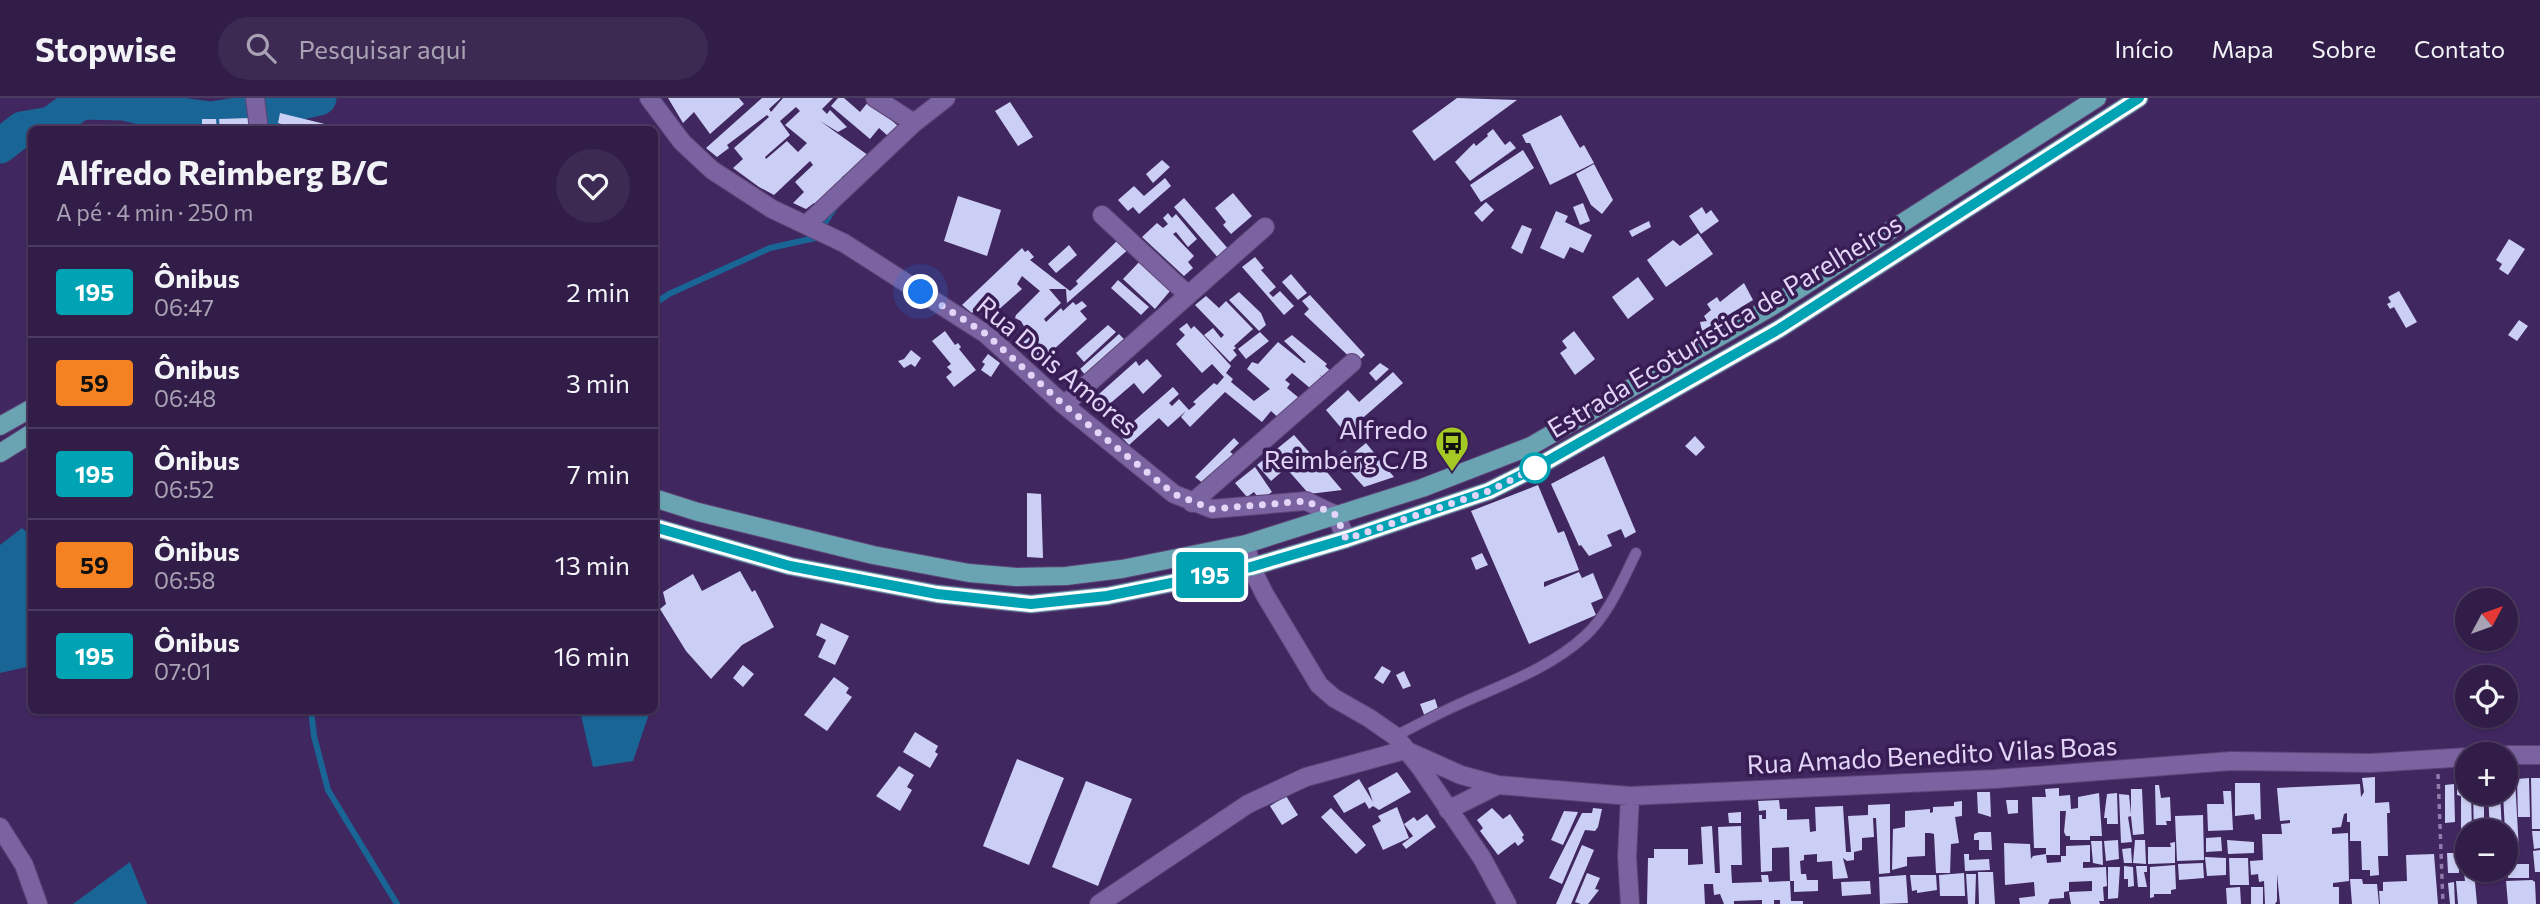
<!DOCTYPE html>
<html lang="pt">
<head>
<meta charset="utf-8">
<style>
	body { margin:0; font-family:Commissioner,sans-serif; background:#3d2a52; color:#f1f3f6; height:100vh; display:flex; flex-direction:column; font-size:26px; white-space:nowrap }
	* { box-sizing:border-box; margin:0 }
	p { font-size:23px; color:#a8a2b4 }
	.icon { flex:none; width:38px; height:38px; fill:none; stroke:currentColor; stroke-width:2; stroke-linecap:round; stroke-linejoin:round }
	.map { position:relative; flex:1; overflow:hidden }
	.sheet { position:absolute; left:28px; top:28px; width:630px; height:588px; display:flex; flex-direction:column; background:#311d48; border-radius:10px; box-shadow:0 2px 5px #0004,0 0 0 2px #4c3b60 }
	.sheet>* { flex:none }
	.badge { padding:0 14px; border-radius:5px; font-size:24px; line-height:46px }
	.needle { width:46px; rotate:49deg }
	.buttons { position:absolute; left:2455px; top:490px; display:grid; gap:14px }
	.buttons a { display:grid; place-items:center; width:63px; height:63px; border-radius:50%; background:#311d48; box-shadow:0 2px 5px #0004,0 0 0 2px #4c3b60; font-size:35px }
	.you { position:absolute; width:35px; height:35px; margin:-18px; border:5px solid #fff; border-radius:50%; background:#1a73e8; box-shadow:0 0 0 10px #1a73e833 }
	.map>.badge { position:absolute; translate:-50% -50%; box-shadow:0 0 0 4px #fff }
	.round { display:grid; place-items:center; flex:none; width:74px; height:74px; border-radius:37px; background:#3d2a52 }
	.headline { display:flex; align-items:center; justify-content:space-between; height:119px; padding:0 28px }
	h1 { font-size:33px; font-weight:700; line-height:52px }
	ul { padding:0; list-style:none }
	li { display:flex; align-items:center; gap:21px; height:91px; padding:0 28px; border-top:2px solid #4c3b60 }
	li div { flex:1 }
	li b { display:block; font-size:26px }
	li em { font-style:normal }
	li .badge { min-width:77px; font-weight:700; text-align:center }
	header { display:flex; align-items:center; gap:42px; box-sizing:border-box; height:98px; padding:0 35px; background:#311d48; border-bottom:2px solid #4c3b60 }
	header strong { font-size:33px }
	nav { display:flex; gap:38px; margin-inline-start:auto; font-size:24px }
	.search { width:490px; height:63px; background:#3d2a52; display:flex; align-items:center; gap:18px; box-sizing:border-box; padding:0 24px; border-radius:38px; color:#a8a2b4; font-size:26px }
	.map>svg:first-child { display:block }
	.water { fill:#196696 }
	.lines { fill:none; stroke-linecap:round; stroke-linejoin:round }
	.stream { stroke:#196696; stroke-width:6 }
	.river { stroke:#196696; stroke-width:35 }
	.building { fill:#cccff5; fill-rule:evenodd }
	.lane-casing { stroke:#5c4476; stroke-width:12 }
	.street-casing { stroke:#5c4476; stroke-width:20 }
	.primary-casing { stroke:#5c4476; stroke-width:20 }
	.path { stroke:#907cab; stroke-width:3.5; stroke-dasharray:5 5; stroke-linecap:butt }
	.lane { stroke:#7b62a0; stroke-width:10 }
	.street { stroke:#7b62a0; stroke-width:18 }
	.primary { stroke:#6aa4b3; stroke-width:18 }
	.line-casing { stroke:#fff; stroke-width:16 }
	.line { stroke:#00a3b4; stroke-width:10 }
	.walk { stroke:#e2d5f8; stroke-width:7; stroke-dasharray:0 12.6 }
	.stop-dot { fill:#fff; stroke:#00a3b4; stroke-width:3.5 }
	.labels { text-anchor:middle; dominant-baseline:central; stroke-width:7; stroke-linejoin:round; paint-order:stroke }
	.street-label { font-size:26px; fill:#e2d5f8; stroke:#371d54 }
	.poi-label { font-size:26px; fill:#e2d5f8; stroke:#371d54; text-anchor:end }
</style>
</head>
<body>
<header>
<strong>Stopwise</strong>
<div class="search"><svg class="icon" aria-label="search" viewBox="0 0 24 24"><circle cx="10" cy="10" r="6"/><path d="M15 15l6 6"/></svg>Pesquisar aqui</div>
<nav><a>Início</a><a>Mapa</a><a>Sobre</a><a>Contato</a></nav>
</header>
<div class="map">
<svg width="2540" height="806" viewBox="0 0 2540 806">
	<rect width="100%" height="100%" fill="#412760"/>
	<!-- water -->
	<path class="water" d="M22,430L31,438V568L0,575V447Z
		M580,613H650L633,663L593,669Z
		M130,764L147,806H73Z"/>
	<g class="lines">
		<!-- stream -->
		<path class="stream" d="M654,206L669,196L770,150L815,140L835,109
			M311,612L314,638L328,692L397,806"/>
		<!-- river -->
		<path class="river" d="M0,48L22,31L51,26L81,4L124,5L165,15L211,21L263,13L319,0"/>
	</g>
	<!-- building -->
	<path class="building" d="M668,0H739L744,6L710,36L694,14L683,25Z
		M762,0H781L769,11L771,14L783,0H833L822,11L827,16L830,12L847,29L838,34L820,23L872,60L851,80L846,76L842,79L846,83L818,109L814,105L806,111L793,105L804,94L795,84L813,67L810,63L774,97L759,89L733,70L743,61L734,50L769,19L767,17L727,47L729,50L717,59L706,50ZM796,9L800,13L785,27L807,45L798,54L787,43L766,61L765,59L790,37L780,23Z
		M838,0H844L860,14L869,3L898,28L888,38L879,30L870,41L831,8Z
		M1457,0L1517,2L1434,63L1412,33Z
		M1010,4L1033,39L1018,48L995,13Z
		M280,15L345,31V32H303L278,25Z
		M1561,17L1580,50L1584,47L1594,65L1550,87L1530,45H1526L1522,37Z
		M250,20V32L220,31L219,21Z
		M202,21H216L217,32H202Z
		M1493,31L1505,47L1510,43L1516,50L1470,83L1455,64L1474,45L1476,48L1488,38L1487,36Z
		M1523,52L1534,70L1481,104L1470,87Z
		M1162,62L1170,69L1153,85L1146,76Z
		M1594,66L1613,102L1602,116L1591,107L1576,76Z
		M1165,80L1171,88L1139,116L1133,109L1128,113L1118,102L1134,88L1144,98Z
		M1233,95L1252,118L1231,136L1223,127L1226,124L1215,110Z
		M958,98L1001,112L987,158L944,143Z
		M1184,100L1230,153L1220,162L1174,109Z
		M1486,104L1494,112L1482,124L1474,115Z
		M1583,105L1590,123L1580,127L1573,109Z
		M1702,109L1706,116L1711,112L1719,123L1701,136L1689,118Z
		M1556,113L1568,118L1565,124L1592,137L1583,155L1570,149L1564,161L1540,150Z
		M1168,115L1172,120L1176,116L1197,141L1188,149L1176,134L1173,136L1194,158L1188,164L1193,170L1184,178L1142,139L1157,125L1163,130L1168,126L1163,120Z
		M1649,123L1651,129L1632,139L1629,133Z
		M1522,127L1532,131L1522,156L1511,150Z
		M1698,135L1713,156L1666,189L1647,162L1673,142L1680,148Z
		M1120,140L1130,150L1067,205L1066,191H1049L1061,205L1044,221L1046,224L1061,210L1063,213L1073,204L1076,207L1082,203L1087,208L1080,213L1087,221L1052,253L1054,255L1042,266L1020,247L1034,235L1026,232L1021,223L1015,220L1016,217L1040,193L1022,178L1017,186L1022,191L988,221L976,211L972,215L962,207L1022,150L1025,154L1028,152L1034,159L1030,162L1070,193L1078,186L1076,183Z
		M2509,141L2525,151L2508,177L2499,171L2502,166L2496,162Z
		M1069,147L1077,157L1056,175L1048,166Z
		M1255,159L1264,170L1261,172L1276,189L1269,195L1273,199L1280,193L1294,208L1284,217L1242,169Z
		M1142,161L1179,201L1170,193L1155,211L1123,181Z
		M1291,176L1307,195L1298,202L1282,184Z
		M1638,179L1654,201L1628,221L1612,199Z
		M1118,182L1149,209L1141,217L1111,190Z
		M1744,185L1753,202L1702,233L1700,224L1707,223L1704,218L1711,212L1707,206L1717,199L1720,204Z
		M2399,193L2417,224L2406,230L2394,209L2390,211L2387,206L2391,204L2388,199Z
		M1239,194L1261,215L1266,227L1259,233L1229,202Z
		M1310,197L1365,257L1356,265L1304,216L1309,211L1302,203Z
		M1206,198L1219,210L1226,203L1253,231L1234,248L1236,250L1233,252L1237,257L1230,264L1204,237L1213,230L1221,240L1224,237L1195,207Z
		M2519,222L2528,228L2517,243L2508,237Z
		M1187,225L1191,231L1194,228L1202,236L1231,268L1226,275L1233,281L1231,284L1254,303L1270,291L1247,271L1252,264L1258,266L1278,244L1304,265L1306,264L1284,243L1292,237L1327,266L1325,268L1335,277L1328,284L1319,276L1327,285L1316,295L1292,275L1285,282L1290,286L1287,290L1305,305L1282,323L1271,313L1262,324L1225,294L1190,329L1181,319L1186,313L1168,329L1159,320L1129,347L1119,336L1173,289L1179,296L1169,305L1172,308L1179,301L1189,312L1196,306L1193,304L1214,285L1217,287L1224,279L1212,266L1202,275L1182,253L1176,246L1185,237L1179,231Z
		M1108,227L1116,234L1084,264L1076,255Z
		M945,233L955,247L958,245L961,249L959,251L976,272L954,289L946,279L952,274L947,269L951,266L932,243Z
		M1574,233L1595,261L1575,277L1560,255L1567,250L1562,243Z
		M1260,234L1269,243L1246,261L1238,251Z
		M1119,236L1128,245L1088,280L1080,271Z
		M911,252L921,260L915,269L911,266L904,270L898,263L904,261Z
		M988,256L1000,265L991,279L981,272L985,266L982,264Z
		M1147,261L1162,278L1143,296L1134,285L1099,315L1090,304L1136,263L1139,268Z
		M1380,265L1389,271L1376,283L1369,275Z
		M1393,274L1403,285L1358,324L1361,327L1348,338L1326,312L1348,292L1359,304Z
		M1294,337L1316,362L1322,357L1332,368L1326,373L1342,392L1309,396L1286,370L1271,383L1257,367Z
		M1695,338L1705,349L1696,358L1685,348Z
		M1234,340L1239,345L1230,354L1233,356L1204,386L1195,379Z
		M1366,345L1394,379L1364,389L1337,359L1345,352L1350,358Z
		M1604,358L1636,434L1625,440L1621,431L1607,437L1612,448L1589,458L1581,447L1579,448L1551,386Z
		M1255,369L1272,394L1260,402L1254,394L1247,399L1235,385Z
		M1538,387L1558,435L1564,433L1579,472L1544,484V489L1579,474L1582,480L1593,475L1603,500L1591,505L1596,517L1529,546L1471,413Z
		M1027,395L1041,396L1043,460L1027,459Z
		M1482,455L1488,467L1476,472L1471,460Z
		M740,473L752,494L755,492L774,529L742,547L711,581L686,553L660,511L666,506L663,494L693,476L702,493Z
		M821,525L849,538L835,567L818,559L826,542L816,537Z
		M743,567L754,576L743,589L733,580Z
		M1382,568L1391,573L1383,586L1374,580Z
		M1404,573L1411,588L1403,591L1396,577Z
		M834,579L849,590L846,595L852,599L827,633L804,617Z
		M1435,601L1439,614L1425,619L1420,606Z
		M915,634L938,648L935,654L938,656L930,670L903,654Z
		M1017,661L1064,680L1029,767L983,748Z
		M899,668L914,677L907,689L912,692L900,713L876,698Z
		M1397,674L1411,694L1379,712L1373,708L1369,711L1365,704L1344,715L1333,698L1359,681L1373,704L1368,690Z
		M2375,679V705L2389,704L2390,715H2387L2388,758H2378L2379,777L2370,778V772H2362L2361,743H2350V724H2347V715L2344,716L2341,729L2332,730V736L2348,735L2349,783L2333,785V789H2339V806H2280L2277,776V803L2275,806H2265L2264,783L2259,784L2258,776L2251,777L2250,763L2263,762L2262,736H2282L2281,726L2290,725V722L2280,723L2277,690L2360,686L2361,699L2364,694L2362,680Z
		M2529,680L2530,719H2518L2517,681Z
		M2531,680H2540V731H2532Z
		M2506,681H2515L2519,753H2506L2503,695H2506Z
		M2468,682V695H2471L2472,733H2468V751H2461V698L2457,697V683Z
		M1086,683L1132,701L1098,788L1052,769Z
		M2235,685H2260L2261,721L2255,722L2254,716L2235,718Z
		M2454,686L2455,724L2445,725V687Z
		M2155,687H2159L2161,700L2170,699L2171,723H2166L2167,727H2156Z
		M2059,690V698L2070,697L2071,711L2078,710V699L2099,695L2102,738H2090V742H2070V738H2066L2064,734L2066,713H2060V757H2046L2047,765L2061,764V758H2066V748L2090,747V764H2083V770L2106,769L2107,788L2103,789L2104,803H2099L2100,806H2071L2070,801L2069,794L2092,793V783L2069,784V793L2064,794V800L2050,801L2048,806H2020L2019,800L2035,798L2034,784L2005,787L2004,745L2030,746L2031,761L2033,758L2046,756V750H2034L2032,699H2046L2045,691Z
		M2131,691H2142L2144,736L2133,737L2131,718L2128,719L2132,744L2121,745L2119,696L2129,697L2131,716Z
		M2223,693H2231L2233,732L2208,733L2207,706H2224Z
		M1977,694H1990L1991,719L1978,715Z
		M2117,695L2118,726H2107V720H2104L2107,696Z
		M2473,695H2484V733H2474Z
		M2488,695H2500L2502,733H2490Z
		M1286,698L1298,717L1282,727L1270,708Z
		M1779,702L1780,711H1787V722L1809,721L1810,734L1816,733L1815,709L1843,708L1846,754H1851L1848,718L1868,717V707L1890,706V775L1879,776L1876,720H1873L1874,739L1862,740V752L1854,754V762L1847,763L1843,760L1848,780L1833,781L1832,763L1817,764V756L1804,757V762L1800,763L1801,776H1806L1807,782H1818V793L1794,794V783H1790L1789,749L1772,750V773L1761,774L1759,717H1762V721H1766V712L1759,713L1758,703Z
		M2006,702H2018V715L2008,716Z
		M1962,703V718L1955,719L1959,745L1951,746L1950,775H1936L1934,736L1930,735H1925V758L1907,759V768L1892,772L1893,731L1905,729V713L1930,711V715L1933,714V709L1954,708V704Z
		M1397,709L1409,740L1383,752L1372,728L1381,723L1378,718Z
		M1331,710L1366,747L1356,756L1321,719Z
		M1492,710L1503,721L1510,716L1524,737L1522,739L1524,743L1518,748L1515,744L1498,757L1480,733L1483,730L1477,722Z
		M1593,710L1602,711L1598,729L1595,733L1585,732L1562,786L1549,780L1582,715H1592Z
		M1564,713L1578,714L1563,747L1551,742Z
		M1741,714V725H1729L1728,715Z
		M1427,716L1436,729L1406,751L1402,746L1413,738L1404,726L1414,719L1417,723Z
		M2203,717L2204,762L2177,763L2175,718Z
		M1712,728L1715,775H1720L1718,729L1741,728L1742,767H1731L1732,785L1762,784L1761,777H1768L1769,784L1790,783L1791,803H1803V806H1780V802H1774V806H1762V802L1734,803V806H1724L1720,796L1714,797L1713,786H1704L1705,806H1647L1648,760H1654V751H1688V767L1703,766L1701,729Z
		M2532,733H2540V750L2534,751Z
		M1979,734H1991L1992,752H1979V742H1974V736Z
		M2221,739L2222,753L2206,754V740Z
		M2118,742L2119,761L2106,763L2104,743Z
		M2135,742H2145L2146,766L2133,765Z
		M2227,742L2254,744V755L2228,756Z
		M2091,743H2102L2103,767L2093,765Z
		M2175,744V765L2148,766V749H2171L2170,745Z
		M1582,747L1594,752L1571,806H1556Z
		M2131,750L2132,765H2124L2122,751Z
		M2540,752V774H2535L2533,753Z
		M2447,755H2468V763H2459V775H2448Z
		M1964,756H1969V762L1989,761L1990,772L1965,773Z
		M2434,756L2438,806H2380L2379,793H2383V784L2407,783L2406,757Z
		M2205,759L2226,760V777L2207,778Z
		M2229,760H2248L2249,787H2230Z
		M2203,765L2204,780L2179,782L2178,766Z
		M2507,766H2529V780H2508Z
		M2175,767L2176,791L2171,792V796H2154V799L2150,800V769Z
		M2124,768L2133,769L2134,788L2128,789V781H2124Z
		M2136,768H2147V774H2144L2147,789H2138Z
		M2108,769H2120L2118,800L2108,801Z
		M2476,772H2491L2492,783L2477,784Z
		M2474,773L2477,806H2458L2456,783H2465L2464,774Z
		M1978,774H1993L1995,806H1979Z
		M1587,775L1600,780L1595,791L1599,792L1588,806H1581L1575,804Z
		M1964,775L1965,798H1940L1939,777Z
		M1966,776H1976L1975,806H1968Z
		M1906,777L1908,805L1880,806L1879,779Z
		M1910,777H1936L1937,792L1917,795V792L1912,793Z
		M2350,781H2362L2363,786H2377L2379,806H2352Z
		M2532,782L2535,784L2536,806H2508L2506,783Z
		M1870,783L1871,796L1842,798L1841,784Z
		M2454,784L2455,806H2450L2448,785Z
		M2240,789L2241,806H2227L2226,790Z
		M2251,789H2263V806H2251Z"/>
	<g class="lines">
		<!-- lane casing -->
		<g class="lane-casing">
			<path id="lane" d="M1395,638C1414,629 1433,618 1453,609C1498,588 1548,572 1585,538C1609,516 1622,483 1636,455"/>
		</g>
		<!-- street casing -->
		<g class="street-casing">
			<path id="street" d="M255,0L259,32
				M649,0L682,44L712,72L772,111L844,145L986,236L1064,307L1174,396L1212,411L1306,403L1336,417L1346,441
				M875,0L914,25
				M1102,117L1188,197
				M806,127L914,25L946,0
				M1064,307L1265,129
				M1192,405L1352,265
				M1246,446L1251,469L1265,497L1319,587L1334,600L1369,620L1395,638L1420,669L1482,760L1507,806
				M1405,652L1461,677L1498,687L1630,698L1995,681L2231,663L2371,665L2468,659
				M2506,657H2540
				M1448,712L1498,687
				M0,729L24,767L38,806
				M1099,806L1248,706L1306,679L1405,652
				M1630,806L1627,759L1630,698"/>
		</g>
		<!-- primary casing -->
		<g class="primary-casing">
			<path id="primary" d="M0,328L32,310
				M0,355L32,335
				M654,400L698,414L873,457L969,475L1016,479L1066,478L1122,471L1246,446L1422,390L1531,348L1771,209L2097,0
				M654,429L790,468L937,496L1031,506L1107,498L1251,469L1346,441L1489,393L1535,370L1779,231L2139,0"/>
		</g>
		<!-- path -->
		<path class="path" d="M2438,676L2443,806"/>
		<!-- lane -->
		<use href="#lane" class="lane"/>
		<!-- street -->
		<use href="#street" class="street"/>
		<!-- primary -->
		<use href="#primary" class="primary"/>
	</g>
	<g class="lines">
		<!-- line casing -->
		<g class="line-casing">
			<path id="line" d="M654,429L790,468L937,496L1031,506L1107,498L1251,469L1346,441L1489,393L1535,370L1779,231L2139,0"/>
		</g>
		<!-- line -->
		<use href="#line" class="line"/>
		<!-- walk -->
		<path class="walk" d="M921,194L986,236L1064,307L1174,396L1212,411L1306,403L1336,417L1346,441L1489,393L1535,370"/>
	</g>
	<!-- icons -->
	<defs>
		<g id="bus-pin" transform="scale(1.75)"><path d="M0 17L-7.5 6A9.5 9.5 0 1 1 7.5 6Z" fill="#a4c824" stroke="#371d54"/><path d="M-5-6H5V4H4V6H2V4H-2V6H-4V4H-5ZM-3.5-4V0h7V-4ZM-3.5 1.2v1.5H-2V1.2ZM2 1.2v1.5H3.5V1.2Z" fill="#111"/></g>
	</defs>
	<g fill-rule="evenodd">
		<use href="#bus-pin" x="1452" y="345"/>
	</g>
	<!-- markers -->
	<circle class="stop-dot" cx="1535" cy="370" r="14"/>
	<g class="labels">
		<!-- street labels -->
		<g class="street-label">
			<text transform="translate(1724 227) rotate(-31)">Estrada Ecoturistica de Parelheiros</text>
			<text transform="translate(1058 267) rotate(40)">Rua Dois Amores</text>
			<text transform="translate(1932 656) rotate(-3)">Rua Amado Benedito Vilas Boas</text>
		</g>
		<!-- poi labels -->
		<g class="poi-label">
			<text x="1428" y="330">Alfredo<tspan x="1428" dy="30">Reimberg C/B</tspan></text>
		</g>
	</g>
</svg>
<div class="buttons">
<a><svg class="needle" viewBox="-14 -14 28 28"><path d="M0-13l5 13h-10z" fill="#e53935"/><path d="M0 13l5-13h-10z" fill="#a8a2b4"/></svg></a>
<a><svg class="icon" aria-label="locate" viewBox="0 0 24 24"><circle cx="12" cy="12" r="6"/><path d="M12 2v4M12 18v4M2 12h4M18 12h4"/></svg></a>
<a>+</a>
<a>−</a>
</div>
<div class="you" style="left:921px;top:194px"></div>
<b class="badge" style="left:1210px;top:477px;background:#00a3b4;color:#fff">195</b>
<section class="sheet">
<div class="headline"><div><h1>Alfredo Reimberg B/C</h1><p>A pé · 4 min · 250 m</p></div><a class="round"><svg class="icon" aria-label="heart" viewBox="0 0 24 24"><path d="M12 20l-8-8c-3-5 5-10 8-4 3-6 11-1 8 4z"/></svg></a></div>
<ul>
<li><span class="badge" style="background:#00a3b4;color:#fff">195</span><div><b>Ônibus</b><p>06:47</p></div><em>2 min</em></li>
<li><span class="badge" style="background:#f58220;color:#111">59</span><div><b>Ônibus</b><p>06:48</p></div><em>3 min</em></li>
<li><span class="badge" style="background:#00a3b4;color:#fff">195</span><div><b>Ônibus</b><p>06:52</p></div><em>7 min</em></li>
<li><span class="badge" style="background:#f58220;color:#111">59</span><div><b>Ônibus</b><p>06:58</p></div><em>13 min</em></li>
<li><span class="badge" style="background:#00a3b4;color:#fff">195</span><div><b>Ônibus</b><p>07:01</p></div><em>16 min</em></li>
</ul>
</section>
</div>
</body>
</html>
